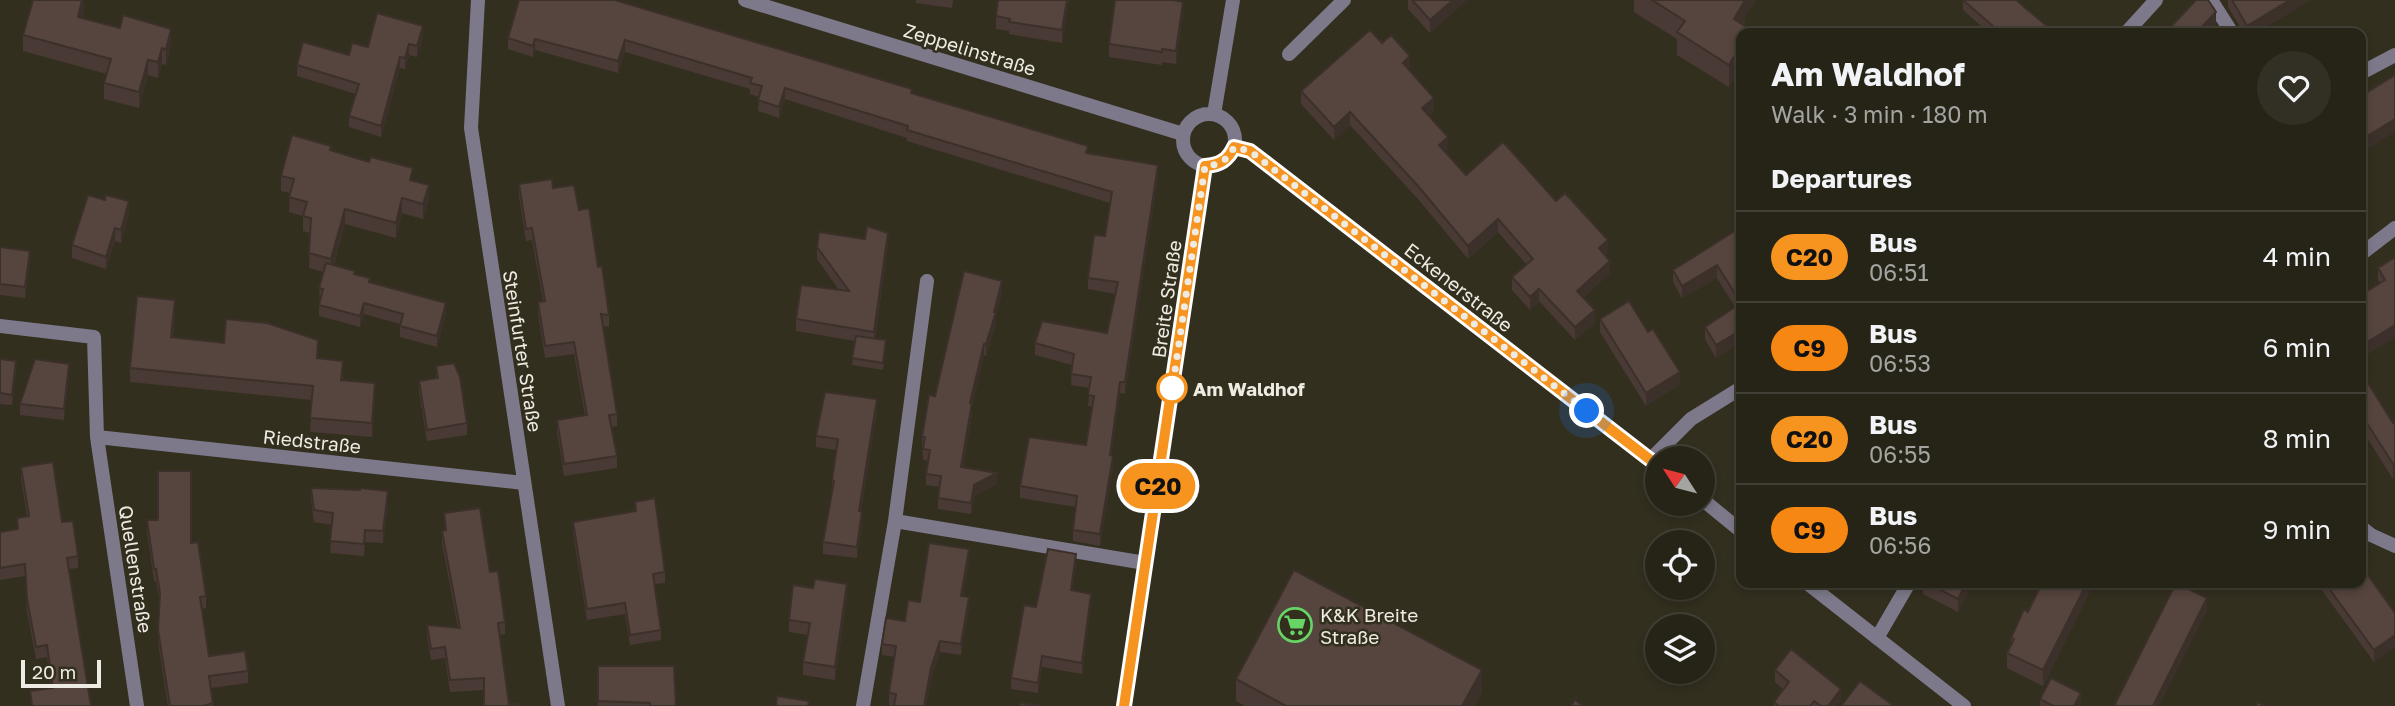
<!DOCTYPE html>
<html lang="en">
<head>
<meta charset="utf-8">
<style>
	body { margin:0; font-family:"Golos Text",sans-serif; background:#322f24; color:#f1f3f6; height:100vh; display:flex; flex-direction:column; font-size:26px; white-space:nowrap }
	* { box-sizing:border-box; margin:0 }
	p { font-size:23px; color:#a4a4a1 }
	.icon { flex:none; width:38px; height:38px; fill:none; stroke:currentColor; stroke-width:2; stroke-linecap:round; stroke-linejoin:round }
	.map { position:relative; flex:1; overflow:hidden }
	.sheet { position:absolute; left:1736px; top:28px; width:630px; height:560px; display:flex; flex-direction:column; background:#262317; border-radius:14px; box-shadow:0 4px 10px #0003,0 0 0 2px #424036 }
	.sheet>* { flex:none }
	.badge { padding:0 14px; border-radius:23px; font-size:24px; line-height:46px }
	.needle { width:46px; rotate:306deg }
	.controls { position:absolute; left:1645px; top:446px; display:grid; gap:14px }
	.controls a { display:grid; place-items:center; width:70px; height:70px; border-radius:50%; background:#262317; box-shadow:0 4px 10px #0003,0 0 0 2px #424036; font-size:35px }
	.scale { position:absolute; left:21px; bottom:18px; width:80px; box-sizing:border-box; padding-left:7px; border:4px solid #eeebe2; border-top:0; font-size:19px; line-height:24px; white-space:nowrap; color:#eeebe2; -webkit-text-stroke:5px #332f1f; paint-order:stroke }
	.you { position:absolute; width:35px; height:35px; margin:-18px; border:5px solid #fff; border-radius:50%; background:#1a73e8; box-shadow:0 0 0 10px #1a73e833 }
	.map>.badge { position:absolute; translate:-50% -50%; box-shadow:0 0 0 4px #fff }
	h2 { padding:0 35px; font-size:26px; line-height:63px }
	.round { display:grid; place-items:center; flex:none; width:74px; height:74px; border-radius:37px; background:#322f24 }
	.summary { display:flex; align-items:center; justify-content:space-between; height:119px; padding:0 35px }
	h1 { font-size:33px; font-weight:700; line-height:52px }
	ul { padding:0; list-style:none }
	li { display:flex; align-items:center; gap:21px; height:91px; padding:0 35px; border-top:2px solid #424036 }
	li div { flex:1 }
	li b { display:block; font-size:26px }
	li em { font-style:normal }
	li .badge { min-width:77px; font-weight:700; text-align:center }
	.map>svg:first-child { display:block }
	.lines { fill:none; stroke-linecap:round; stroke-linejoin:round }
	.service { stroke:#7d798b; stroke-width:14 }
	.minor { stroke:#7d798b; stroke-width:14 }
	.wall { fill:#4a3a35 }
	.shaded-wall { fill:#3c302b }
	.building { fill:#56443e; stroke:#3c302b; stroke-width:2 }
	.line-casing { stroke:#fff; stroke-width:16 }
	.line { stroke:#f6941f; stroke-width:10 }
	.walk { stroke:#eeebe2; stroke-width:7; stroke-dasharray:0 12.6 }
	.stop-dot { fill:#fff; stroke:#f6941f; stroke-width:3.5 }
	.labels { text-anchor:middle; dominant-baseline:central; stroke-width:5; stroke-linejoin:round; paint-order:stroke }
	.street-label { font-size:19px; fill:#eeebe2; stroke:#332f1f }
	.stop-label { font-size:19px; font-weight:bold; fill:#eeebe2; stroke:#332f1f; text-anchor:start }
	.poi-label { font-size:19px; fill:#eeebe2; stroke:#332f1f; text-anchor:start }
</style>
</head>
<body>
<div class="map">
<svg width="2395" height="706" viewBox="0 0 2395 706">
	<rect width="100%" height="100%" fill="#332f1f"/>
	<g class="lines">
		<!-- service -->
		<path class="service" d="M2211,0L2232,33
			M1289,54L1344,0
			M2361,73L2395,55
			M1877,638L1909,583"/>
		<!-- minor -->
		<path class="minor" d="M478,0L471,128L558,706
			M745,0L1183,134
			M2126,33L2156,0
			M1183 140a26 26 0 1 1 52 0a26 26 0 1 1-52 0Z
			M1214,114L1233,0
			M1234,147L1250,151L1657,465
			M2361,254L2395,228
			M0,326L94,337L97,437L137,706
			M97,437L524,483
			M1651,459L1691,419L1741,388
			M1703,500L1741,531
			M895,521L1145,563
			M2361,527L2371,535L2395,546
			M1807,583L1964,706
			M863,706L895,521L927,281
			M1124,706L1205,166"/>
	</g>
	<!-- wall -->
	<path class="wall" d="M84,0V10L82,18L171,45L166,65L162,64L158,78L148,75L139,108L104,99V83L107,74L23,51V35Z
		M519,0L912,93L1158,176L1125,394L1120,393L1111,455L1113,467L1100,546L1073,541V530L1076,507L1020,498V486L1086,445L1093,407L1088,406L1090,388L1071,385L1072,365L1035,355V343L1107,333L1115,294L1088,289V278L1105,236L1110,203L907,141V138L785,99L779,118L758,111L759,97L750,94V89L625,52L618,73L535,50L533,57L508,49V38Z
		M916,0H953L952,8L916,3Z
		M998,0H1069L1062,43L1009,34V31L996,29V16Z
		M1408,0H1467L1430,33L1408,9Z
		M1634,0H1756L1745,16V23L1744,25L1751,33H1741V68L1729,87L1677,55V39L1634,12Z
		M2228,0H2310L2256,33H2244L2228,7Z
		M1963,1L2055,33H1989L1963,10Z
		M1183,14L1176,64L1162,62V65L1109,57V44Z
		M423,37L417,57L409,55L405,69L400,68L381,137L349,127V116L356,94L297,76V65L349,55L368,47Z
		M1382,43L1410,69L1409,70L1434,110L1429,115L1448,149L1445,152L1466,175L1556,201L1608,252L1605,255L1610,273L1583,298L1595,323L1575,340L1539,301L1530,310L1512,290V277L1526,264L1498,232L1468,259L1418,199L1350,125L1334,140L1301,104V91Z
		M331,151L413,181L429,200L423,219L402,213L396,238L345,224L334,265L370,282L446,314L437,347L400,337V324L364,314L360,327L319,316V305L320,300L319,288L324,272L309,268L310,233L303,231V216L289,212L290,193L281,191V176Z
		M519,184L553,188L579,210L598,267L609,315V327L603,326L617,414V426L612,427L617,456V468L564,476L557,432V420L585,415L574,354L545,358L538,314V302L543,301L532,240L526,241L519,197Z
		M129,214L121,243L115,241L106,269L72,258V245Z
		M1741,227V342L1716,358L1705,339V327L1735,307L1717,278L1682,298L1673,282V270Z
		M888,245L875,339L886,347L883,370L852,365L855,341L796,331V319L839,290L817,259V247Z
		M0,247L30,262L25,298L0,295Z
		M2395,257V337L2361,358V295L2380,283L2378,280V268Z
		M1002,293L996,315V324L986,356L984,355L972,406V414L963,468L997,484L974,496L971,514L938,509V498L940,487L926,485V474L928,461L923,460L922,437L935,396Z
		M175,314L173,337L318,359L343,375V380L375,398L372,437L310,432L312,400L130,382V368Z
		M1600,319L1680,384L1646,406L1600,332Z
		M0,359L16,372L12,405L0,404Z
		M436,366L467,423V435L427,441L419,392V381L436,378Z
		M2361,372L2393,423L2395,421L2393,479L2361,428Z
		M69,375L64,420L20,415V404Z
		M877,411L861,511L862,523L857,558L823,554V542L832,492V480L836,450L816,447V436Z
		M21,467L62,522L78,556V568L69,569L91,706H31L30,691L52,688L47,657L36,659L27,611L25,576L0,580V532L17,529V518L27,516L21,479Z
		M311,488L388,503L383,543L365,542L364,556L330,553L332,525L314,522L311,500Z
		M635,502L665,572V583L655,584L661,630V640L630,645L625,614L587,620L573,533V522L635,512Z
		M444,513L490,572L505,622V634L499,635L484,706V690L450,692L445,658L431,660L427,636V625L458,628L442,543V531H445Z
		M147,520L191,543L206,596V608L202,609L209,656L248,671V683L211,688L213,706H168L158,642L160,602L156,581H154L147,532Z
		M969,560L963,596L969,608L961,655L940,652L931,680L926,706H894L889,705V693L895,657L882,655V644L905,621L920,602Z
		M1076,564L1072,591L1091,604L1082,674L1042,667L1038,693L1011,689V678L1036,607Z
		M1923,583H1973L1958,612L1923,594Z
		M2042,583H2094L2043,686L2007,668V653L2011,646V638L2028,612Z
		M2321,583H2361L2395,613L2374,662L2321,589Z
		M847,597L835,680L803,675V662L808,635L789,632V620Z
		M598,666L676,706H598Z
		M1775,670L1841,700L1837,706H1774V702L1783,689L1775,682Z
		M1236,679L1482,692L1474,706H1245L1236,701Z
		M2040,699L2081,706H2040Z"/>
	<!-- shaded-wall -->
	<path class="shaded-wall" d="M82,0H84V10L78,33V17Z
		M1067,0H1069L1062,43V30Z
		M1453,0H1467L1430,33V20Z
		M1742,0H1756L1745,16V23L1734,42V19Z
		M2290,0H2310L2256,33H2247V26Z
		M1183,2V14L1176,64V51Z
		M2216,12V25L2208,33H2196Z
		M423,26V37L417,57V46Z
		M171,29V45L166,65V50Z
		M535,39V50L533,57V46Z
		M625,40V52L618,73V61Z
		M409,44V55L405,69V58Z
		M1741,45V68L1729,87V65Z
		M162,48V64L158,78V62Z
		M1410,56V69L1403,75V63Z
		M400,57V68L381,137V126Z
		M148,60V75L139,108V92Z
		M785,88V99L779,118V107Z
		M1434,98V110L1422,121V108Z
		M1350,112V125L1334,140V127Z
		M2395,119V132L2361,153V140Z
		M1448,137V149L1439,158V145Z
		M1158,165V176L1125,394V382Z
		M429,185V200L423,219V204Z
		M402,198V213L396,238V223Z
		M129,201V214L121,243V230Z
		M345,209V224L331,274V259Z
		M1498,219V232L1468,259V246Z
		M115,228V241L106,269V257Z
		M888,233V245L874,344V332Z
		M1608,240V252L1599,261V248Z
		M30,251V262L25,298V287Z
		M1610,261V273L1577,303V291Z
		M1717,265V278L1682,298V286Z
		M1002,281V293L996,315V324L986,356V344L994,312Z
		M1539,289V301L1530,310V297Z
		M175,300V314L171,351V337Z
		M364,303V314L360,327V316Z
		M446,303V314L437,347V336Z
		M1595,310V323L1575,340V327Z
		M2395,325V337L2361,358V346Z
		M1741,330V342L1716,358V345Z
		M984,344V355L972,406V414L961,479V467L970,403Z
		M16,361V372L12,405V395Z
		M69,364V375L64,420V409Z
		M1680,372V384L1646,406V393Z
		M1120,382V393L1110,467V455Z
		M375,383V398L372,437V423Z
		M877,399V411L859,523V511Z
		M1113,456V467L1100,546V534Z
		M2395,463V478L2393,479V464Z
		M997,473V484L974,496L971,514V503L974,485Z
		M388,491V503L383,543V531Z
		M862,511V523L857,558V547Z
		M969,549V560L961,607V596Z
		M1076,554V564L1071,601V590Z
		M1966,583H1973L1958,612V599Z
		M2087,583H2094L2043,686V670Z
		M847,584V597L835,680V667Z
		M1091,594V604L1082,674V663Z
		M969,597V608L961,655V644Z
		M2207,598V611L2159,706H2153Z
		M2395,635V647L2374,662V650Z
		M940,641V652L931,680L926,706H924L931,668Z
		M1042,656V667L1038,693V683Z
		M1482,670V692L1474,706H1462Z
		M1841,689V700L1837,706H1828Z
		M2081,693V706H2074Z"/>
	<!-- building -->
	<path class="building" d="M33,0H82L78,17L120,28L123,15L171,29L166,50L162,48L158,62L148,60L139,92L104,83L111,59L23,35Z
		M519,0H615L912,89L911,93L1088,146L1086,153L1158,165L1125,382H1120L1110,455L1113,456L1100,534L1073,530L1077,496L1020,486L1029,437L1086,445L1094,396L1088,395L1091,377L1071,374L1074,354L1035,343L1042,321L1107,333L1118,282L1088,278L1094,235L1105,236L1112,192L907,130L908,126L785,88L779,107L758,100L762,86L750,83L752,78L625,40L618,61L535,39L533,46L508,38Z
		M998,0H1067L1062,30L1009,22L1010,19L996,16Z
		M1115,0H1173L1183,2L1176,51L1162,49V52L1109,44Z
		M1412,0H1453L1430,20Z
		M1652,0H1745L1734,19L1751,30L1749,33H1741V45L1729,65L1677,32L1685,21Z
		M1963,0H2016L2055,33H2001Z
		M2196,0H2208L2216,12L2196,33H2165Z
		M2232,0H2290L2247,26Z
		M377,13L423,26L417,46L409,44L405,58L400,57L381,126L349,116L359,84L297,65L303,42L349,55L352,43L368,47Z
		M1370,30L1382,43L1391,35L1410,56L1403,63L1434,98L1422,108L1448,137L1439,145L1466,175L1503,142L1556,201L1565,193L1608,240L1599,248L1610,261L1577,291L1595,310L1575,327L1539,289L1530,297L1512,277L1533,259L1498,219L1468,246L1418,186L1350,112L1334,127L1301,91Z
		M2395,75V119L2361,140V96Z
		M292,135L331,146L330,150L369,162L371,157L413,168L410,180L429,185L423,204L402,198L396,223L345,209L331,259L309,253L311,218L303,216L307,202L289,197L294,179L281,176Z
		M552,179L553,188L574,185L579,210L589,208L598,267L602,266L609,315L601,314L617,414L609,415L617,456L564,464L557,420L587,415L574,342L545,346L538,302L545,301L532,228L526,229L519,184Z
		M88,195L105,200L106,195L129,201L121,230L115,228L106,257L72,245Z
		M867,226L888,233L874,332L796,319L801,285L849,291L817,247L819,232L865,239Z
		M1741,227V330L1716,345L1705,327L1741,303L1717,265L1682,286L1673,270Z
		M0,247L30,251L25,287L0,284Z
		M2395,257V325L2361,346V295L2385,280L2378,268Z
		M326,263L355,271L354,274L370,278L369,282L446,303L437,336L400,326L403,314L364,303L360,316L319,305L323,289L319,288Z
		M964,271L1002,281L994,312H996L986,344H984L970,403H972L961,467L997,473L974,485L971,503L938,498L941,476L926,474L930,450L923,449L925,437H922L929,395L935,396Z
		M137,296L175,300L171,337L224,343L226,319L267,323L318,340L317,358L343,361L341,380L375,383L372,423L310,418L313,386L130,368Z
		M1629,301L1648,332L1653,329L1680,372L1646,393L1600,319Z
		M856,336L886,340L883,363L852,358Z
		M0,359L16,361L12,395L0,393Z
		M35,359L69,364L64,409L20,404Z
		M454,363L460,377L467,423L427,430L419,381L438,378L436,366Z
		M2361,372L2393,423L2395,421V463L2393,464L2361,414Z
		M825,392L877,399L859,511H862L857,547L823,542L834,481L832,480L838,439L816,436Z
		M53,462L62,522L73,521L78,556L67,558L91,706H32L30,691L53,688L47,645L36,647L27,599L25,564L0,568V532L18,529L17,518L29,516L21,467Z
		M158,471H191V543L198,542L206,596L200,597L209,656L245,651L248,671L209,676L213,703L203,706H170L158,630L160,593L156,569H154L147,520H158Z
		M311,488L360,490V488L388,491L383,531L365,530L364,544L330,541L333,513L314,510Z
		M655,498L665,572L653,574L661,630L630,635L625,603L587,609L573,522L636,511L635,502Z
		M480,508L490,572L498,571L505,622L498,623L509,704H518V706H484V678L450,680L445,647L431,649L427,625L460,628L442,531L446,530L444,513Z
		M929,543L969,549L961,596L969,597L961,644L940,641L931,668L924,706H894L896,694L889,693L896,646L882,644L886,618L905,621L908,600L920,602Z
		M1048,549L1076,554L1071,590L1091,594L1082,663L1042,656L1038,683L1011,678L1024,605L1036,607Z
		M2362,567L2395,613V635L2374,650L2325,583H2361V568Z
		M1294,570L1482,670L1462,706H1286L1236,679Z
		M815,579L847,584L835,667L803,662L810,623L789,620L793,585L813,588Z
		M1927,583H1966L1958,599Z
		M2042,583H2087L2043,670L2007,653L2014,639L2011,638L2024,609L2028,612Z
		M2176,583L2207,598L2153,706H2114Z
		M1791,649L1841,689L1828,706H1821L1814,701L1810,706H1779L1774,702L1789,682L1775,670Z
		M598,666H674L676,706H650V703L598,701Z
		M2051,678L2081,693L2074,706H2053L2040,699Z
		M1860,681L1894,706H1841Z
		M777,696L809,701L808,706H776Z
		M1575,700L1583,706H1571Z
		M2258,702L2265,706H2256Z
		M1020,703L1043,706H1020Z"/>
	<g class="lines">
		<!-- line casing -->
		<g class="line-casing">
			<path id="line" d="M1124,706L1205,166C1220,165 1228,160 1234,147L1250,151L1657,465"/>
		</g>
		<!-- line -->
		<use href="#line" class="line"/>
		<!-- walk -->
		<path class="walk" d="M1172,388V391L1205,166C1220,165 1228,160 1234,147L1250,151L1587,411"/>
	</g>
	<!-- icons -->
	<defs>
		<g id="supermarket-ring" transform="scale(1.75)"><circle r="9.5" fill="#332f1f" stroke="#67d466" stroke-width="1.5"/><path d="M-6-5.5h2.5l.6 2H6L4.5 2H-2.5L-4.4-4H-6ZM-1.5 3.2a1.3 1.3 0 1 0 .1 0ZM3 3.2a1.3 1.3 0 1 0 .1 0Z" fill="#67d466"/></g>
	</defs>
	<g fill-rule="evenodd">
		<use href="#supermarket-ring" x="1295" y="625"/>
	</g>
	<!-- markers -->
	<circle class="stop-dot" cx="1172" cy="388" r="14"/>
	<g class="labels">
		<!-- street labels -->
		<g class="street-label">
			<text transform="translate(970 49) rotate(17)">Zeppelinstraße</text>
			<text transform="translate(1459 287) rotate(38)">Eckenerstraße</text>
			<text transform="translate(1166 299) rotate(-82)">Breite Straße</text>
			<text transform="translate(523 351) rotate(81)">Steinfurter Straße</text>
			<text transform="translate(312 441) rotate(6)">Riedstraße</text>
			<text transform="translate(136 569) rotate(81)">Quellenstraße</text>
		</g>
		<!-- stop labels -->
		<g class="stop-label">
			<text x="1193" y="388">Am Waldhof</text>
		</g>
		<!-- poi labels -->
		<g class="poi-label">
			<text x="1320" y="614">K&amp;K Breite<tspan x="1320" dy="22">Straße</tspan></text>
		</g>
	</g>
</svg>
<div class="controls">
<a><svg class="needle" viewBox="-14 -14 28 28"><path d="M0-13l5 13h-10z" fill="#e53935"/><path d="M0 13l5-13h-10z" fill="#a4a4a1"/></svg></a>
<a><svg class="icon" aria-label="locate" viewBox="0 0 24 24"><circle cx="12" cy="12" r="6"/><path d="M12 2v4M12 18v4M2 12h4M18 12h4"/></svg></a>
<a><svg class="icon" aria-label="layers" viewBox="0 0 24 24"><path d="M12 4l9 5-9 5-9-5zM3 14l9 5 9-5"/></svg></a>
</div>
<div class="scale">20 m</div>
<div class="you" style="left:1587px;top:411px"></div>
<b class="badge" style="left:1158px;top:486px;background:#f6941f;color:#111">C20</b>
<section class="sheet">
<div class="summary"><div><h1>Am Waldhof</h1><p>Walk · 3 min · 180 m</p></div><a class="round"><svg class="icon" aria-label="heart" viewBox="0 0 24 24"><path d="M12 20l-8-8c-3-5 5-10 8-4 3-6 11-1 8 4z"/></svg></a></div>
<h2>Departures</h2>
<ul>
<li><span class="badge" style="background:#f6941f;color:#111">C20</span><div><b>Bus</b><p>06:51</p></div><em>4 min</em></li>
<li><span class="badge" style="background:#f68712;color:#111">C9</span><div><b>Bus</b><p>06:53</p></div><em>6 min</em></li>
<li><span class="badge" style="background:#f6941f;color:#111">C20</span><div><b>Bus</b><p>06:55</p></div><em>8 min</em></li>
<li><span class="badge" style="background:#f68712;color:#111">C9</span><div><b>Bus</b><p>06:56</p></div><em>9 min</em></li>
</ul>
</section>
</div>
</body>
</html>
